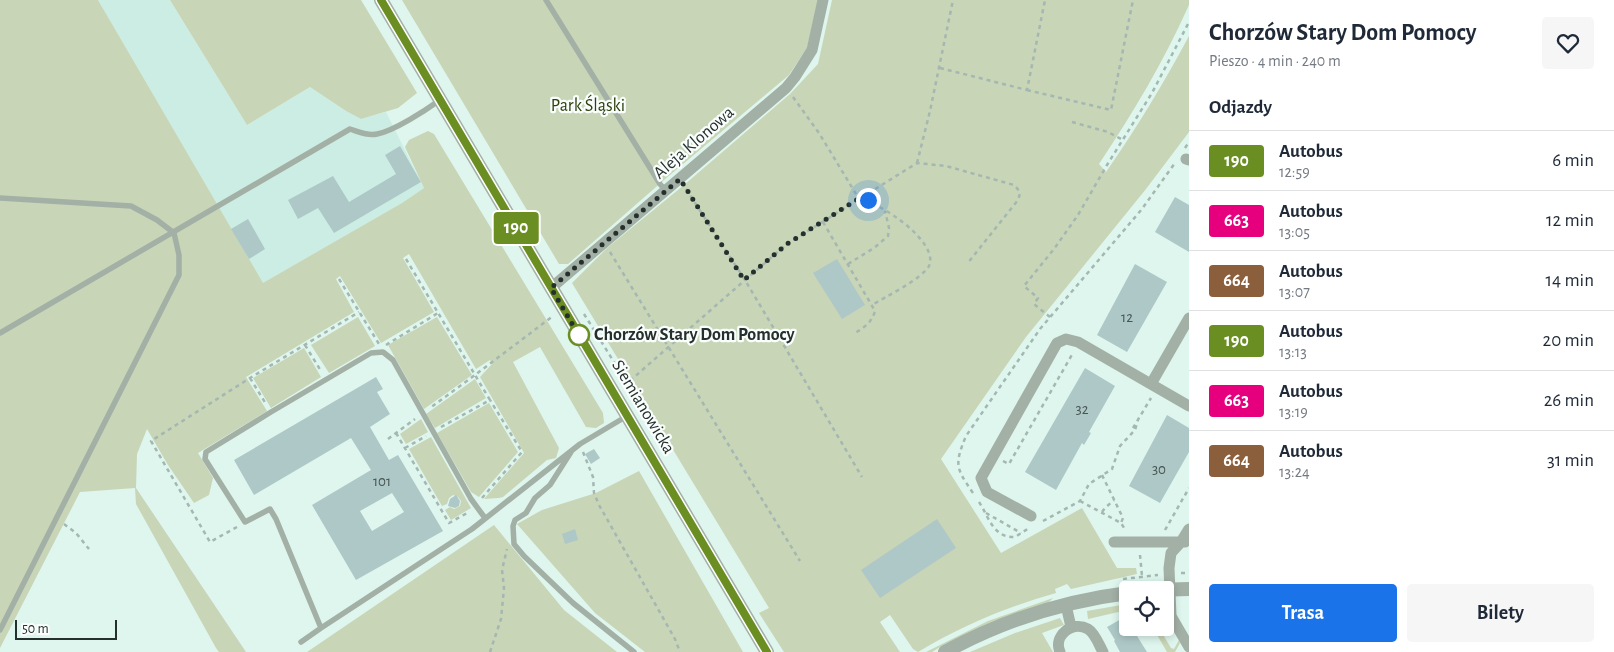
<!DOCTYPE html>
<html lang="pl">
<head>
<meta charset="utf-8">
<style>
	body { margin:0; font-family:"Alegreya Sans",sans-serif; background:#f6f6f7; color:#1f2937; height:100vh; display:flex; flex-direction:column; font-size:19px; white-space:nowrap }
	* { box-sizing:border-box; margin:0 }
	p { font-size:16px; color:#747a83 }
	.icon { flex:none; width:28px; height:28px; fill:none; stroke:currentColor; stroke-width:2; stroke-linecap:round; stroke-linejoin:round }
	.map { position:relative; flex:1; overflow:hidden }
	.side { display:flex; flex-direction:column; background:#fff; width:425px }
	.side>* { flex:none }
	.badge { padding:0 10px; border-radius:4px; font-size:18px; line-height:32px }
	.controls { position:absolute; left:1119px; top:581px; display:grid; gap:10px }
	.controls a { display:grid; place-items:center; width:55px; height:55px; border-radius:5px; background:#fff; box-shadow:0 2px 8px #0003; font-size:25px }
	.scale { position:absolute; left:15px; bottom:12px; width:102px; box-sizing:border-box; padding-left:5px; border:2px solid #252f2c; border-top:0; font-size:14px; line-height:18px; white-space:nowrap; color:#252f2c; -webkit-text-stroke:4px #f9fefd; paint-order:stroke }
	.you { position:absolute; width:25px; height:25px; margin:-12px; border:4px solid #fff; border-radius:50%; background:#1a73e8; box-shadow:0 0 0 8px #1a73e833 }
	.map>.badge { position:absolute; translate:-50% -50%; box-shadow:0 0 0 2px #fff }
	h2 { padding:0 20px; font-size:19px; line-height:45px }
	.round { display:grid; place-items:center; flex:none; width:52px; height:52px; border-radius:5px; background:#f6f6f7 }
	.headline { display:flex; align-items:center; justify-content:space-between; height:85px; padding:0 20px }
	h1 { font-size:24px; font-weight:700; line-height:38px }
	.action { display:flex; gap:10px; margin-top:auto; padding:10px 20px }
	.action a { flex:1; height:58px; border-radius:5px; background:#1a73e8; color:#fff; font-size:20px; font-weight:700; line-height:58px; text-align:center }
	.action a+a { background:#f6f6f7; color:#1f2937 }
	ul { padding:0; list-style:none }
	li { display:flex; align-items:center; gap:15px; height:60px; padding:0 20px; border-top:1px solid #e0e1e3 }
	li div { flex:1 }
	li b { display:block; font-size:19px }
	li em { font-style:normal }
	li .badge { min-width:55px; font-weight:700; text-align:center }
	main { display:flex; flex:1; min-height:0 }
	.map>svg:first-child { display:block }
	.built { fill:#ccede3 }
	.green { fill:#c8d5b7 }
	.building { fill:#aec8c8; fill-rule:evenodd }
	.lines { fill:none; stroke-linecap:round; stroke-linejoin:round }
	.path { stroke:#a4b7b1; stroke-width:2.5; stroke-dasharray:4 4; stroke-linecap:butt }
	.service { stroke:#a3b0a6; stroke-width:5.5 }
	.minor { stroke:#a3b0a6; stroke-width:11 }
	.tertiary { stroke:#a3b0a6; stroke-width:14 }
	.line-casing { stroke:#fff; stroke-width:11 }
	.line { stroke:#6b8e23; stroke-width:8 }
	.walk { stroke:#252f2c; stroke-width:5; stroke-dasharray:0 9 }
	.stop-dot { fill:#fff; stroke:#6b8e23; stroke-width:2.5 }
	.labels { text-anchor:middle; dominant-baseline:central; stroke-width:4.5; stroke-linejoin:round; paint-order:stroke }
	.number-label { font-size:15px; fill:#475553 }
	.park-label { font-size:18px; fill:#2e400d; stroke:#f9fefd }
	.street-label { font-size:18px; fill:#252f2c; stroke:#f9fefd }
	.stop-label { font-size:18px; font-weight:bold; fill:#252f2c; stroke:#f9fefd; text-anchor:start }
</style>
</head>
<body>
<main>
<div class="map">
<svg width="1189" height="652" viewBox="0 0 1189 652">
	<rect width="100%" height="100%" fill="#def6ee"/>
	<!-- built -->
	<path class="built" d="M98,0H170L247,125L310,87L346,111L361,119L386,112L424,188L402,203L263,284Z"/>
	<!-- green -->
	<path class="green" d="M0,0H98L263,283L402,203L424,188L405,147L409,140L428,131L434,134L603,413L604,423L596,428L586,427L540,347L513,362L559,448L556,458L547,460L503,497L499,498L484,499L524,453L480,377L492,364L490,360L476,369L409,254L403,258L434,312L381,343L340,276L336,279L354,312L246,377L267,411L198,453L213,478L209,495L194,503L168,465L147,429L137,454L136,488L246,652H219L216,648L136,504L135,488L80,492L0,648Z
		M170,0H361L417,93L398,108L361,119L346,111L310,87L247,125Z
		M402,0H818L807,48L789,75L664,180L568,264H559Z
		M832,0H1189V5C1164,61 1133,113 1099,164L1106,172C1136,129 1164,83 1189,36V132L1146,189L1026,337L941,459L1001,553L1082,508L1117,568H1136L1137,574L1071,589L1067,584L1055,589L1056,593C1007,607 961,626 918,652L913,649L890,615L880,622L900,652H784L759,613L769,608L572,283L607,248L684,185L790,94L818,64Z
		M358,317L375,346L329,373L311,345Z
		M437,317L472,375L424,409L388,345Z
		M304,348L321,377L271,408L253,378Z
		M475,379L486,398L435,428L426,414Z
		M489,403L518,452L479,497L471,492L437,433Z
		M421,419L428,432L406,444L400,434Z
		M431,437L471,508L451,520L445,510L450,507L454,509L460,506L461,501L458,497L453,495L449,498L447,504L442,506L409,449Z
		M639,471L743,652H645L595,613L517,524L542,510L596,493Z
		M494,525L564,610L617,652H307Z
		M1053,598L1048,603L945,644L932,652H926L988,621Z
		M1127,604V610L1088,619L1087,611Z
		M1060,618L1064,625L1042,633L1053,652H970L1015,633Z
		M1153,628H1159L1171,648L1174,649L1179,640L1180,643L1175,652H1167Z"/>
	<!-- building -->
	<path class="building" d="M400,146L421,182L334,233L318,208L298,219L288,200L333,176L349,202L396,174L385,155Z
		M1175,197L1189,205V252L1155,232Z
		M248,219L265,249L249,259L231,229Z
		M837,259L865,305L842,319L813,273Z
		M1135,264L1167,282L1127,352L1097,335Z
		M1085,368L1115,386L1089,432L1091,433L1084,445L1082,443L1056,490L1025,472Z
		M376,377L383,389L377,392L390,414L370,427L389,460L398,455L443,531L356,580L312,505L371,470L351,438L254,495L234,460ZM392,493L404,512L372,531L360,511Z
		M1167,415L1189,428V452L1160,503L1129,486Z
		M594,449L600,458L591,464L585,454Z
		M456,495L460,501L459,506L455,508L448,506L450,499Z
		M937,519L956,548L880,598L861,570Z
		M575,529L578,540L565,544L562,534Z
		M1128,615V628H1132L1147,652H1120L1114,641L1115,640L1107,627Z"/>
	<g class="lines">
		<!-- path -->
		<path class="path" d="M940,68L1027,90L1045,0
			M1027,90L1111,110L1133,0
			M793,97L819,133L859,199C878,201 940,242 929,266C922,279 885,297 872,305
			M1072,122L1108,132L1123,140
			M1185,148L1189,142
			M917,163L930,111L953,0
			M686,189L745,280L862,477
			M823,222L875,311C872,322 865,327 855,333
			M610,252L800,561
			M406,259L475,375L430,408
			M848,264L874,248L888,236L889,228L885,211
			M339,279L379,344
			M584,314L614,362L618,372
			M1050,317L1034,304L1038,298L1024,286L1054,249L1078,215L1107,165L1152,93L1189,22
			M305,345L321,371
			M386,345L438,313
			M250,378L266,404
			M624,386L745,280L787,244L917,163L946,166L1014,185C1019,190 1021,193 1018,200L967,264
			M441,427L490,400L475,375L553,316
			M1133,428L1151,398
			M396,433L449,523L469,512
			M388,439L415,419
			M405,448L426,436
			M583,452L593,477L594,493L599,505L675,639L680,652
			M1003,461L1009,464L1073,353
			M1102,475L1123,518L1121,523
			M973,493C956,468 954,465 966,436L1040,329L1142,209L1175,163
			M482,498L522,452L490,400
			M1080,501L1121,523L1126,531
			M979,502C989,517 993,538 1015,537L1029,528
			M1102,512L1105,508L1114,500
			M986,513L1021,533
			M1043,521L1080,501L1089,484L1112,469L1120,446L1135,430L1138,420
			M64,524L76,533L89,549
			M237,527L210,542L151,441L250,378L359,312
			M1165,530L1189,488
			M1140,555L1142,576
			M1181,573H1189
			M1123,579L1158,575
			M490,652L501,619L504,588L502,570L507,549"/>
		<!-- service -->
		<path class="service" d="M546,0L660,184L666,191
			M0,198L131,206L157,220L174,233L179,255V275L0,630
			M0,333L350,129C359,132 368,136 377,134C394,131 426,110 440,100
			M571,452L550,485L535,498L526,513L515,520L513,526L514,544L524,556L573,603L634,652
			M485,518L471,499L393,360L383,352L371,353L271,412L206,452L205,459L245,522L270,509L276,519L321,628L472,529L580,444L627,416
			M301,642L321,628"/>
		<!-- minor -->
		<path class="minor" d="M1186,159L1189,160
			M551,288L786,88L795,77L812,50L823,0
			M1151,384L1189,318
			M1031,516L987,492L981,478L1057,343L1066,339L1078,342L1189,406
			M1189,529L1181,542L1171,553L1169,568L1171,616L1189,647
			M1114,542H1185
			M1066,605L1071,627
			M1060,652C1053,636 1072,620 1088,629C1095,633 1099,645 1103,652"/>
		<!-- tertiary -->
		<path class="tertiary" d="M381,0L767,652
			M1153,590L1189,589
			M945,652C1002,621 1063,601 1128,593"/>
	</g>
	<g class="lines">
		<!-- line casing -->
		<g class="line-casing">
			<path id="line" d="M381,0L767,652"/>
		</g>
		<!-- line -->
		<use href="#line" class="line"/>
		<!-- walk -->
		<path class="walk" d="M579,335L580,337L551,288L680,179L744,280L787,244L858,199L868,200"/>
	</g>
	<!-- markers -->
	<circle class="stop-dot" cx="579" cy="335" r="10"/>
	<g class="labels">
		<!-- number labels -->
		<g class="number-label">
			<text x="1127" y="317">12</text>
			<text x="1082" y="409">32</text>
			<text x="1159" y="469">30</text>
			<text x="382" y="481">101</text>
		</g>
		<!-- park labels -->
		<g class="park-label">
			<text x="588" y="106">Park Śląski</text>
		</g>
		<!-- street labels -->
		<g class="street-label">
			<text transform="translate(694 143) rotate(-41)">Aleja Klonowa</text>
			<text transform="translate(643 407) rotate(59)">Siemianowicka</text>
		</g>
		<!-- stop labels -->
		<g class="stop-label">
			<text x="594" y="335">Chorzów Stary Dom Pomocy</text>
		</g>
	</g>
</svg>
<div class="controls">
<a><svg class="icon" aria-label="locate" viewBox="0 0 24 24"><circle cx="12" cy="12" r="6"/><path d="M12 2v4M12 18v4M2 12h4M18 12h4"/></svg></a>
</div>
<div class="scale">50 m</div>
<div class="you" style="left:868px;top:200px"></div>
<b class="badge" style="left:516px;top:228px;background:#6b8e23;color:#fff">190</b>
</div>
<section class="side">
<div class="headline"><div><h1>Chorzów Stary Dom Pomocy</h1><p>Pieszo · 4 min · 240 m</p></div><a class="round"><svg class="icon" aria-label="heart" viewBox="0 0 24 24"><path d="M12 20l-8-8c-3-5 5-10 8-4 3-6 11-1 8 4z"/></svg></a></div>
<h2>Odjazdy</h2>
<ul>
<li><span class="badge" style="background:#6b8e23;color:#fff">190</span><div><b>Autobus</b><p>12:59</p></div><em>6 min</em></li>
<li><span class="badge" style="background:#e6007e;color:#fff">663</span><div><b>Autobus</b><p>13:05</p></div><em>12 min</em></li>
<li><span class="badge" style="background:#8b5e3c;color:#fff">664</span><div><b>Autobus</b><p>13:07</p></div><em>14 min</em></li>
<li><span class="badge" style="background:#6b8e23;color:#fff">190</span><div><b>Autobus</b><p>13:13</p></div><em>20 min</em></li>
<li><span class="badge" style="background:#e6007e;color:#fff">663</span><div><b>Autobus</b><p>13:19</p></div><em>26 min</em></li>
<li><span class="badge" style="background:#8b5e3c;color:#fff">664</span><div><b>Autobus</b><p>13:24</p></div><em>31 min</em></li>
</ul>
<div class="action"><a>Trasa</a><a>Bilety</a></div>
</section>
</main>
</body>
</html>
